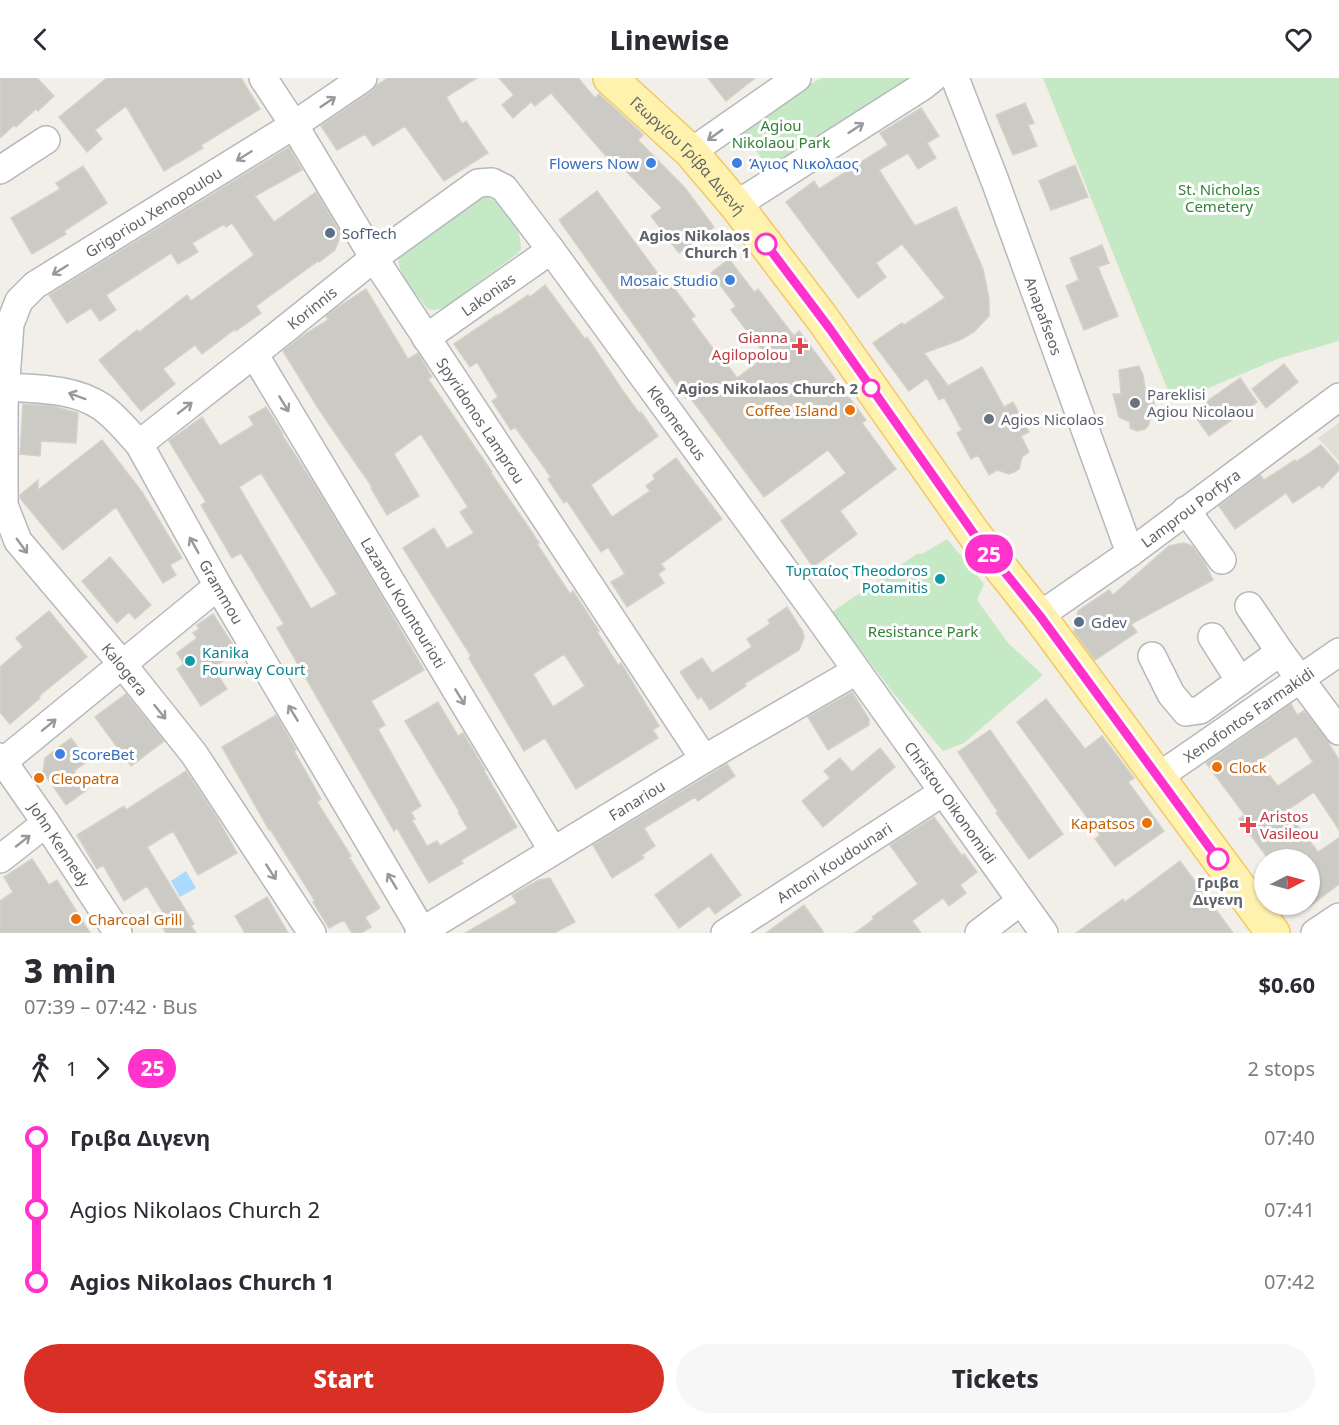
<!DOCTYPE html>
<html lang="en">
<head>
<meta charset="utf-8">
<style>
	body { margin:0; font-family:"Noto Sans",sans-serif; background:#f7f7f7; color:#2b2b33; height:100vh; display:flex; flex-direction:column; font-size:22px; white-space:nowrap }
	* { box-sizing:border-box; margin:0 }
	p { font-size:20px; color:#7c7c81 }
	.icon { flex:none; width:33px; height:33px; fill:none; stroke:currentColor; stroke-width:2; stroke-linecap:round; stroke-linejoin:round }
	.map { position:relative; height:855px; overflow:hidden }
	.sheet { display:flex; flex-direction:column; background:#fff; flex:1 }
	.sheet>* { flex:none }
	.badge { padding:0 12px; border-radius:20px; font-size:21px; line-height:39px }
	.needle { width:39px; rotate:84deg }
	.buttons { position:absolute; left:1254px; top:771px; display:grid; gap:12px }
	.buttons a { display:grid; place-items:center; width:66px; height:66px; border-radius:50%; background:#fff; box-shadow:0 2px 4px #0004; font-size:30px }
	.map>.badge { position:absolute; translate:-50% -50%; box-shadow:0 0 0 3px #fff }
	.legs { display:flex; align-items:center; gap:9px; height:66px; padding:0 24px; font-size:20px }
	.legs p { margin-inline-start:auto }
	.headline { display:flex; align-items:center; justify-content:space-between; height:102px; padding:0 24px }
	h1 { font-size:33px; font-weight:800; line-height:45px }
	.action { display:flex; gap:12px; margin-top:auto; padding:12px 24px }
	.action a { flex:1; height:69px; border-radius:36px; background:#d93025; color:#fff; font-size:24px; font-weight:800; line-height:69px; text-align:center }
	.action a+a { background:#f7f7f7; color:#2b2b33 }
	ul { padding:0 24px; list-style:none }
	li { display:flex; align-items:center; gap:21px; height:72px; font-size:22px }
	li i { display:grid; place-items:center; width:9px; height:100%; margin:0 8px; background:currentColor }
	li i::after { content:''; width:15px; height:15px; margin:-8px; border:4px solid; border-radius:50%; background:#fff }
	li p { margin-inline-start:auto }
	li:first-child i { background:linear-gradient(#0000 50%,currentColor 0) }
	li:last-child i { background:linear-gradient(currentColor 50%,#0000 0) }
	header { display:flex; justify-content:space-between; align-items:center; height:78px; padding:0 24px; background:#fff; font-size:27px; font-weight:800 }
	.map>svg:first-child { display:block }
	.education { fill:#e1ded6 }
	.green { fill:#c5e8c5 }
	.water { fill:#aadaff }
	.building { fill:#cccac5; stroke:#d6d1c6; stroke-width:1.5; fill-rule:evenodd }
	.lines { fill:none; stroke-linecap:round; stroke-linejoin:round }
	.minor-casing { stroke:#b5b8bc; stroke-width:30 }
	.major-casing { stroke:#f2c960; stroke-width:36 }
	.minor { stroke:#fff; stroke-width:27 }
	.major { stroke:#fff2af; stroke-width:33 }
	.oneway { stroke:#979a9d }
	.line-1-casing { stroke:#fff; stroke-width:14 }
	.line-1 { stroke:#f3c; stroke-width:9 }
	.shop-dot { fill:#3f7fe0; stroke:#fff; stroke-width:2 }
	.service-dot { fill:#5c6f8a; stroke:#fff; stroke-width:2 }
	.stop-1-dot { fill:#fff; stroke:#f3c; stroke-width:3 }
	.health-dot { fill:#e0444e; stroke:#fff; stroke-width:2 }
	.worship-dot { fill:#6b7280; stroke:#fff; stroke-width:2 }
	.food-dot { fill:#e8710a; stroke:#fff; stroke-width:2 }
	.culture-dot { fill:#0f9aa8; stroke:#fff; stroke-width:2 }
	.labels { text-anchor:middle; dominant-baseline:central; stroke-width:6; stroke-linejoin:round; paint-order:stroke }
	.park-label { font-size:15px; fill:#348238; stroke:#fff }
	.street-label { font-size:15px; fill:#5f6368; stroke:#fff }
	.shop-label { font-size:15px; fill:#366cbe; stroke:#fff; text-anchor:end }
	.service-label { font-size:15px; fill:#4e5e75; stroke:#fff; text-anchor:start }
	.stop-label { font-size:15px; font-weight:bold; fill:#5f6368; stroke:#fff; text-anchor:end }
	.health-label { font-size:15px; fill:#be3a42; stroke:#fff; text-anchor:end }
	.worship-label { font-size:15px; fill:#5b616d; stroke:#fff; text-anchor:start }
	.food-label { font-size:15px; fill:#c56008; stroke:#fff; text-anchor:start }
	.culture-label { font-size:15px; fill:#0d838f; stroke:#fff; text-anchor:end }
</style>
</head>
<body>
<header><svg class="icon" aria-label="back" viewBox="0 0 24 24"><path d="M15 5l-7 7 7 7"/></svg>Linewise<svg class="icon" aria-label="heart" viewBox="0 0 24 24"><path d="M12 20l-8-8c-3-5 5-10 8-4 3-6 11-1 8 4z"/></svg></header>
<div class="map">
<svg width="1339" height="855" viewBox="0 0 1339 855">
	<rect width="100%" height="100%" fill="#f1efe8"/>
	<!-- education -->
	<path class="education" d="M1339,345V383L1318,360Z"/>
	<!-- green -->
	<path class="green" d="M821,0H920L771,93L739,49Z
		M1043,0H1339V263L1280,280L1173,325Z
		M486,119C506,125 521,150 521,171L517,176L444,230L434,232L428,231C418,218 395,194 399,178L476,121Z
		M947,461L984,506L977,522L1008,565L1043,597L964,665L943,673L894,616L832,534L917,476H922Z"/>
	<!-- water -->
	<path class="water" d="M186,793L196,810L180,819L171,803Z"/>
	<!-- building -->
	<path class="building" d="M0,0H37L54,18L38,33L36,31L16,49L14,47L0,60Z
		M107,0H241L260,31L201,67L203,70L164,93L126,28L95,52L102,61L87,74L59,39Z
		M388,0H477L446,19L462,46L466,43L488,75L444,103L405,48L373,68L365,56L337,72L321,48L372,13L377,7Z
		M499,0H578L595,20L599,16L635,49L643,57L638,62L685,110L714,149L679,175L651,138L662,130L615,82L612,85L551,15L535,28L531,24L513,40L502,27L514,17Z
		M708,0H755L726,23Z
		M1025,25L1034,45L1028,47L1037,68L1013,77L996,37Z
		M921,30L939,58L927,65L936,80L918,91L908,75L879,92L915,148L956,129L983,191L989,221V238L974,254L960,262L924,275L948,308L982,289L1004,329L1013,324L1029,354L1021,358L1029,374L1022,379L1019,391L1014,394L1009,396L997,392L989,397L978,377L971,381L957,355L962,352L944,319L939,322L927,300L909,313L873,265L902,245L904,247L945,220L902,166L876,185L886,199L858,220L786,124L814,103L819,111L888,67L880,55Z
		M289,69L302,92L255,118L274,144L316,114L341,156L335,172L319,184L318,183L256,228L261,235L236,253L235,251L202,276L195,267L163,291L175,306L141,333L99,282L137,252L139,254L187,217L191,223L254,177L232,145L226,149L224,146L192,165L198,174L178,186L171,175L106,217L116,232L100,243L91,230L67,245L49,217Z
		M1075,87L1088,119L1051,132L1039,103Z
		M83,88L107,125L64,153L66,156L32,176L11,140L60,111L56,105Z
		M597,113L664,204L667,201L695,238L691,241L714,272L716,271L737,300L766,278L731,232L736,228L711,195L729,181L754,214L758,211L794,258L799,253L866,342L862,345L896,391L840,433L857,456L813,489L781,443L846,395L828,372L764,419L689,318L686,320L673,302L559,142Z
		M1102,167L1109,185L1098,189L1118,238L1084,252L1066,208L1079,202L1070,180Z
		M545,207L585,261L587,259L623,313L639,335L641,334L658,358L591,407L612,439L650,413L646,408L655,401L653,397L676,380L722,441L661,486L665,491L658,496L664,505L627,529L611,504L625,496L608,469L601,474L567,423L564,425L548,401L551,399L515,349L511,352L492,323L498,319L477,284L470,289L454,266L497,237V238L528,217L530,219Z
		M366,211L408,281L418,275L432,299L428,301L492,394L491,395L525,444L539,465L537,466L570,516L573,513L599,553L597,554L618,587L621,585L659,648L653,652L658,660L576,711L545,660L524,673L469,580L471,578L403,470L434,450L447,471L474,455L460,434L468,429L421,356L394,376L419,418L387,437L371,410L372,409L318,330L283,273L302,258L328,242L326,238L338,229ZM564,576L585,608L553,629L533,596Z
		M1284,286L1298,304L1266,330L1252,311Z
		M1139,288L1143,297L1145,310H1151L1156,334L1152,335L1148,348L1145,351L1137,353L1130,350V344L1119,339L1113,316H1121L1119,292Z
		M1240,300L1257,324L1209,358L1192,334Z
		M23,326L53,328L78,335L76,365L41,363L40,378L20,376Z
		M266,329L283,356L282,357L312,403L359,480L424,592L371,623L385,647L378,651L421,728L411,734L415,741L412,742L427,768L437,763L440,768L468,751L458,734L459,733L405,643L438,624L458,658L463,655L485,692L484,693L517,749L461,782L463,785L429,805L397,750L394,753L277,550L284,546L241,475L232,480L201,427L206,424L169,363L202,339L220,368L254,347L249,339ZM261,395L337,516L311,531L239,409Z
		M102,362L142,414L182,480L170,487L176,497L163,505L116,429L63,472L20,420V417L38,402V412Z
		M1321,367L1339,388V392L1322,410L1320,407L1293,425L1286,415L1235,451L1219,428L1260,397L1264,402L1295,382L1296,384Z
		M1184,465L1192,468L1203,482L1213,502L1131,546L1137,554L1095,582L1074,554L1078,533L1109,512L1113,517L1169,468Z
		M110,479L151,527L135,541L129,534L117,545L82,503Z
		M787,529L803,554L804,560L799,572L744,606L746,608L710,632L701,618L698,621L680,594L702,580L712,595L752,569L747,561L770,546L768,542Z
		M49,533L87,579L39,618L40,620L10,646L0,634V589L23,569L16,560Z
		M213,536L237,573L213,590L227,611L201,628L177,591L184,586L177,575L197,560L193,555L199,551L197,547Z
		M852,614L869,641V647L828,672L808,639Z
		M126,616L164,663L131,688L95,639Z
		M1046,621L1085,671L1102,658L1134,700L1128,704L1164,753L1115,788L1095,761L1100,757L1017,644Z
		M1291,626L1297,637L1304,633L1330,665L1329,666L1339,682V752L1314,714L1286,733L1318,774L1339,760V806L1310,828V782H1269L1239,741L1245,737L1206,685ZM1296,658L1313,684L1278,708L1258,683Z
		M276,637L296,672L294,673L321,721L317,724L351,778L349,779L380,830L365,839L371,849L361,855H352L344,842L329,850L313,824L315,823L270,751L269,752L222,669Z
		M990,652L1063,756L1029,781L996,735L998,734L958,674Z
		M71,660L88,683L74,693L88,711L66,727L43,694L45,680Z
		M880,670L895,689L823,749L802,723L830,700L824,693L840,680L852,694Z
		M727,686L735,698L698,723L695,719L644,750L655,768L642,777L644,780L612,800L593,767Z
		M186,693L217,740L237,775L198,797L173,753L147,769L194,846L191,848L196,855H166L160,845L167,841L147,808L124,823L103,787L97,791L77,757L124,728L126,732Z
		M934,739L962,778L964,776L977,794L960,807L966,815L949,828L943,820L912,843L921,855H855L874,841L872,839L918,806L890,767Z
		M711,776L741,817L715,836L709,828L679,850L655,817Z
		M32,781L49,807L57,802L90,855H0V823L13,814L4,799Z
		M1180,783L1233,855H1076L1123,821L1125,824Z
		M550,800L575,844L554,855H465L517,825L512,817L539,802Z
		M267,819L288,855H245L235,838Z
		M804,827L824,855H766Z"/>
	<g class="lines">
		<!-- minor casing -->
		<g class="minor-casing">
			<g id="minor">
				<path id="s1" d="M263,0L294,47L374,180L704,681"/>
				<path id="s2" d="M955,0L995,103L1130,475"/>
				<path d="M691,74L797,0"/>
				<path d="M0,92L46,62"/>
				<path d="M736,127L923,8L933,0"/>
				<path id="s3" d="M426,260L551,172"/>
				<path id="s4" d="M254,276L553,773"/>
				<path id="s5" d="M6,309C38,311 74,310 102,329C116,339 127,353 139,366L218,508L422,853"/>
				<path id="s6" d="M139,366L254,276L374,180L478,105L492,104L504,110L551,172L815,534L1044,855"/>
				<path d="M1186,432L1222,482"/>
				<path d="M1249,528L1280,574L1339,653"/>
				<path id="s7" d="M1039,538L1130,475L1339,319"/>
				<path d="M1212,559L1240,603"/>
				<path d="M1152,578L1171,616L1186,634L1200,632L1280,574"/>
				<path id="s8" d="M0,679L46,745L118,855"/>
				<path d="M4,683L218,508"/>
				<path id="s9" d="M1158,699L1339,574"/>
				<path d="M0,781L46,745"/>
				<path id="s10" d="M312,855L194,676L123,587L18,463L4,427V328L10,246L19,223L35,207L294,47L363,0"/>
				<path id="s11" d="M419,855L704,681L856,593"/>
				<path id="s12" d="M725,855L943,714"/>
				<path d="M979,855L1021,823"/>
				<path d="M1315,855L1339,839"/>
			</g>
		</g>
		<!-- major casing -->
		<g class="major-casing">
			<g id="major">
				<path id="s13" d="M610,0L691,74L736,127L822,240L974,456L1039,538L1273,855"/>
			</g>
		</g>
		<!-- minor -->
		<use href="#minor" class="minor"/>
		<!-- major -->
		<use href="#major" class="major"/>
	</g>
	<!-- one-way arrows -->
	<defs><path id="oneway-shaft" d="M-6 0H5M1.5-3L5.5 0L1.5 3" fill="none" stroke-width="1.6" stroke-linecap="round" stroke-linejoin="round" transform="scale(1.5)"/></defs>
	<g class="oneway">
		<use href="#oneway-shaft" transform="translate(328 24) rotate(-34)"/>
		<use href="#oneway-shaft" transform="translate(856 50) rotate(-33)"/>
		<use href="#oneway-shaft" transform="translate(715 57) rotate(145)"/>
		<use href="#oneway-shaft" transform="translate(244 78) rotate(148)"/>
		<use href="#oneway-shaft" transform="translate(60 192) rotate(148)"/>
		<use href="#oneway-shaft" transform="translate(77 318) rotate(-160)"/>
		<use href="#oneway-shaft" transform="translate(284 326) rotate(59)"/>
		<use href="#oneway-shaft" transform="translate(185 330) rotate(-38)"/>
		<use href="#oneway-shaft" transform="translate(194 467) rotate(-119)"/>
		<use href="#oneway-shaft" transform="translate(22 468) rotate(54)"/>
		<use href="#oneway-shaft" transform="translate(460 619) rotate(59)"/>
		<use href="#oneway-shaft" transform="translate(160 634) rotate(51)"/>
		<use href="#oneway-shaft" transform="translate(293 635) rotate(-121)"/>
		<use href="#oneway-shaft" transform="translate(49 647) rotate(-39)"/>
		<use href="#oneway-shaft" transform="translate(23 763) rotate(-38)"/>
		<use href="#oneway-shaft" transform="translate(271 794) rotate(57)"/>
		<use href="#oneway-shaft" transform="translate(392 803) rotate(-121)"/>
	</g>
	<g class="lines">
		<!-- line-1 casing -->
		<g class="line-1-casing">
			<path id="line-1" d="M766,166L830,251L974,456L1040,538L1218,781"/>
		</g>
		<!-- line-1 -->
		<use href="#line-1" class="line-1"/>
	</g>
	<!-- markers -->
	<g class="shop-dot">
		<circle cx="651" cy="85" r="6"/>
		<circle cx="737" cy="85" r="6"/>
		<circle cx="730" cy="202" r="6"/>
		<circle cx="60" cy="676" r="6"/>
	</g>
	<g class="service-dot">
		<circle cx="330" cy="155" r="6"/>
		<circle cx="1079" cy="544" r="6"/>
	</g>
	<g class="stop-1-dot">
		<circle cx="766" cy="166" r="10"/>
		<circle cx="871" cy="310" r="8"/>
		<circle cx="1218" cy="781" r="10"/>
	</g>
	<g class="health-dot">
		<path d="M797 259h6v6h6v6h-6v6h-6v-6h-6v-6h6z"/>
		<path d="M1245 738h6v6h6v6h-6v6h-6v-6h-6v-6h6z"/>
	</g>
	<g class="worship-dot">
		<circle cx="1135" cy="325" r="6"/>
		<circle cx="989" cy="341" r="6"/>
	</g>
	<g class="food-dot">
		<circle cx="850" cy="332" r="6"/>
		<circle cx="1217" cy="689" r="6"/>
		<circle cx="39" cy="700" r="6"/>
		<circle cx="1147" cy="745" r="6"/>
		<circle cx="76" cy="841" r="6"/>
	</g>
	<g class="culture-dot">
		<circle cx="940" cy="501" r="6"/>
		<circle cx="190" cy="583" r="6"/>
	</g>
	<g class="labels">
		<!-- park labels -->
		<g class="park-label">
			<text x="781" y="47">Agiou<tspan x="781" dy="17">Nikolaou Park</tspan></text>
			<text x="1219" y="111">St. Nicholas<tspan x="1219" dy="17">Cemetery</tspan></text>
			<text x="923" y="553">Resistance Park</text>
		</g>
		<!-- street labels -->
		<g class="street-label">
			<text stroke="none"><textPath href="#s13" startOffset="110">Γεωργίου Γρίβα Διγενή</textPath></text>
			<text stroke="none"><textPath href="#s10" startOffset="897">Grigoriou Xenopoulou</textPath></text>
			<text stroke="none"><textPath href="#s3" startOffset="76">Lakonias</textPath></text>
			<text stroke="none"><textPath href="#s6" startOffset="220">Korinnis</textPath></text>
			<text stroke="none"><textPath href="#s2" startOffset="254">Anapafseos</textPath></text>
			<text stroke="none"><textPath href="#s1" startOffset="406">Spyridonos Lamprou</textPath></text>
			<text stroke="none"><textPath href="#s6" startOffset="747">Kleomenous</textPath></text>
			<text stroke="none"><textPath href="#s7" startOffset="186">Lamprou Porfyra</textPath></text>
			<text stroke="none"><textPath href="#s5" startOffset="321">Grammou</textPath></text>
			<text stroke="none"><textPath href="#s4" startOffset="290">Lazarou Kountourioti</textPath></text>
			<text transform="translate(125 591) rotate(51)">Kalogera</text>
			<text stroke="none"><textPath href="#s9" startOffset="110">Xenofontos Farmakidi</textPath></text>
			<text stroke="none"><textPath href="#s11" startOffset="255">Fanariou</textPath></text>
			<text stroke="none"><textPath href="#s6" startOffset="1215">Christou Oikonomidi</textPath></text>
			<text stroke="none"><textPath href="#s8" startOffset="106">John Kennedy</textPath></text>
			<text stroke="none"><textPath href="#s12" startOffset="130">Antoni Koudounari</textPath></text>
		</g>
		<!-- shop labels -->
		<g class="shop-label">
			<text x="639" y="85">Flowers Now</text>
			<text x="749" y="85" text-anchor="start">Άγιος Νικολαος</text>
			<text x="718" y="202">Mosaic Studio</text>
			<text x="72" y="676" text-anchor="start">ScoreBet</text>
		</g>
		<!-- service labels -->
		<g class="service-label">
			<text x="342" y="155">SofTech</text>
			<text x="1091" y="544">Gdev</text>
		</g>
		<!-- stop labels -->
		<g class="stop-label">
			<text x="750" y="157">Agios Nikolaos<tspan x="750" dy="17">Church 1</tspan></text>
			<text x="858" y="310">Agios Nikolaos Church 2</text>
			<text x="1218" y="804" text-anchor="middle">Γριβα<tspan x="1218" dy="17">Διγενη</tspan></text>
		</g>
		<!-- health labels -->
		<g class="health-label">
			<text x="788" y="259">Gianna<tspan x="788" dy="17">Agilopolou</tspan></text>
			<text x="1260" y="738" text-anchor="start">Aristos<tspan x="1260" dy="17">Vasileou</tspan></text>
		</g>
		<!-- worship labels -->
		<g class="worship-label">
			<text x="1147" y="316">Pareklisi<tspan x="1147" dy="17">Agiou Nicolaou</tspan></text>
			<text x="1001" y="341">Agios Nicolaos</text>
		</g>
		<!-- food labels -->
		<g class="food-label">
			<text x="838" y="332" text-anchor="end">Coffee Island</text>
			<text x="1229" y="689">Clock</text>
			<text x="51" y="700">Cleopatra</text>
			<text x="1135" y="745" text-anchor="end">Kapatsos</text>
			<text x="88" y="841">Charcoal Grill</text>
		</g>
		<!-- culture labels -->
		<g class="culture-label">
			<text x="928" y="492">Τυρταίος Theodoros<tspan x="928" dy="17">Potamitis</tspan></text>
			<text x="202" y="574" text-anchor="start">Kanika<tspan x="202" dy="17">Fourway Court</tspan></text>
		</g>
	</g>
</svg>
<div class="buttons">
<a><svg class="needle" viewBox="-14 -14 28 28"><path d="M0-13l5 13h-10z" fill="#e53935"/><path d="M0 13l5-13h-10z" fill="#7c7c81"/></svg></a>
</div>
<b class="badge" style="left:989px;top:476px;background:#f3c;color:#fff">25</b>
</div>
<section class="sheet">
<div class="headline"><div><h1>3 min</h1><p>07:39 – 07:42 · Bus</p></div><b>$0.60</b></div>
<div class="legs"><svg class="icon" aria-label="walk" viewBox="0 0 24 24"><circle cx="13" cy="4" r="2"/><path d="M13 8l-2 6 4 7M11 14l-3 7M7 12l3-4h3l4 4"/></svg>1<svg class="icon" aria-label="forward" viewBox="0 0 24 24"><path d="M9 5l7 7-7 7"/></svg><b class="badge" style="background:#f3c;color:#fff">25</b><p>2 stops</p></div>
<ul>
<li><i style="color:#f3c"></i><b>Γριβα Διγενη</b><p>07:40</p></li>
<li><i style="color:#f3c"></i><span>Agios Nikolaos Church 2</span><p>07:41</p></li>
<li><i style="color:#f3c"></i><b>Agios Nikolaos Church 1</b><p>07:42</p></li>
</ul>
<div class="action"><a>Start</a><a>Tickets</a></div>
</section>
</body>
</html>
